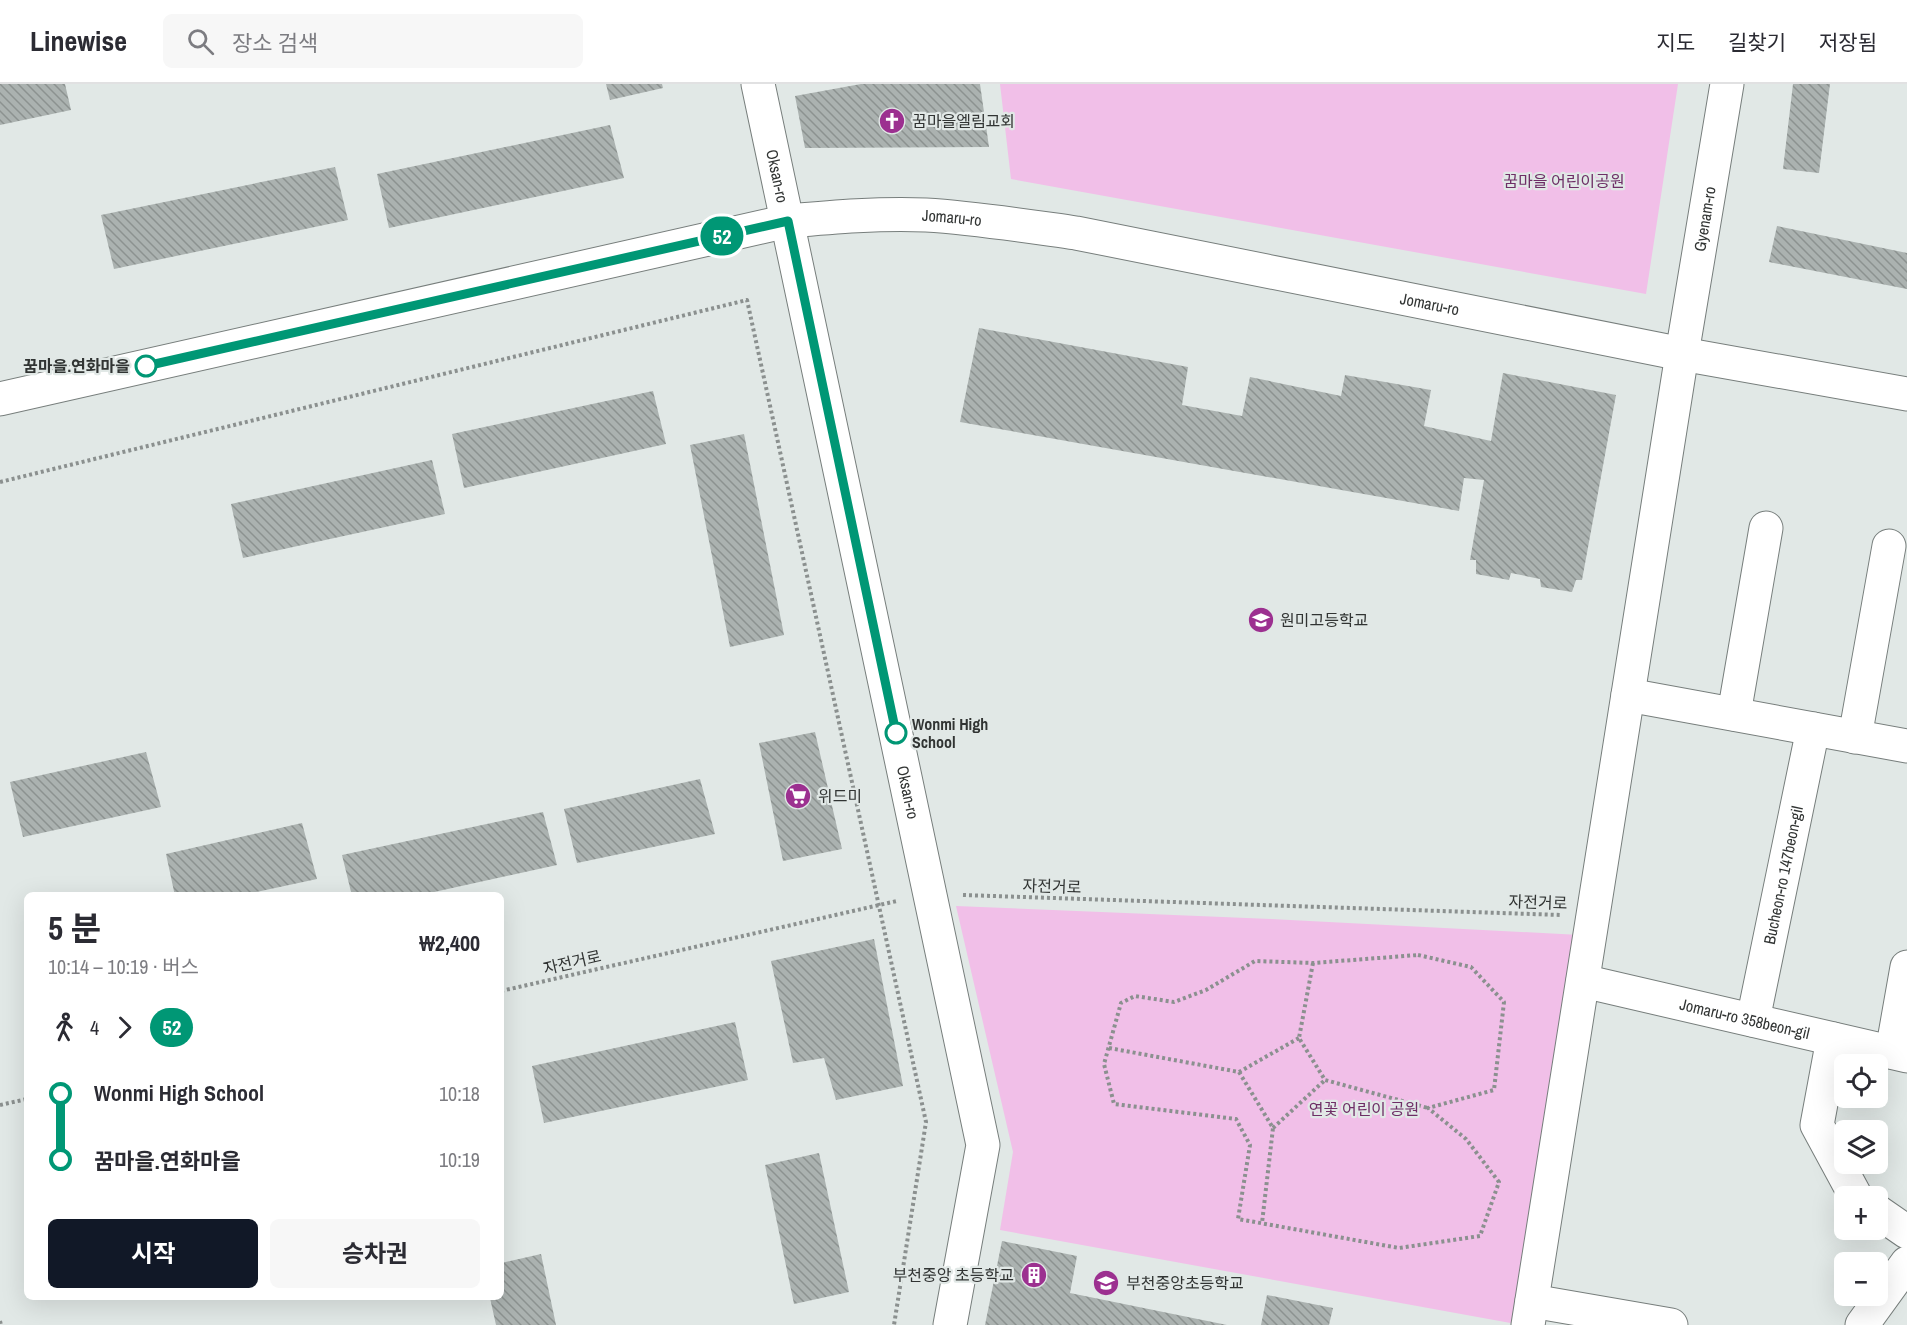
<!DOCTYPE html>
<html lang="ko">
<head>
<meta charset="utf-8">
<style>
	body { margin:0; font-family:"Archivo Narrow","Noto Sans KR",sans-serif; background:#f7f7f7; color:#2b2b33; height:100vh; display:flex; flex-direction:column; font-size:22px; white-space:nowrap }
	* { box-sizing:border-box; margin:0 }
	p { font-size:20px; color:#7c7c81 }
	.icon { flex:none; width:33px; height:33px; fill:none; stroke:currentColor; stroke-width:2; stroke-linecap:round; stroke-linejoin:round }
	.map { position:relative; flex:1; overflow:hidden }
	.sheet { position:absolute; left:24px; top:808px; width:480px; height:408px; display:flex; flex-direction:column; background:#fff; border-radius:9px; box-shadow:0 6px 24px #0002 }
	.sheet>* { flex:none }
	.badge { padding:0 12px; border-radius:20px; font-size:21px; line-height:39px }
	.buttons { position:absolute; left:1834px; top:970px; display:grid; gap:12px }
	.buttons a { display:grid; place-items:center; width:54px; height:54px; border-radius:9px; background:#fff; box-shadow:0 6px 24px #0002; font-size:30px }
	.map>.badge { position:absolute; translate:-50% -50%; box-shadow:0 0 0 3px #fff }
	.legs { display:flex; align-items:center; gap:9px; height:66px; padding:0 24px; font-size:20px }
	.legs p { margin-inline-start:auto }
	.head { display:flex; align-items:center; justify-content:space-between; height:102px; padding:0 24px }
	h1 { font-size:33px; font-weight:700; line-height:45px }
	.action { display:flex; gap:12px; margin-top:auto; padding:12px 24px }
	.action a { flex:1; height:69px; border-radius:9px; background:#111827; color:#fff; font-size:24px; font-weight:700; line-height:69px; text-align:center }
	.action a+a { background:#f7f7f7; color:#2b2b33 }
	ul { padding:0 24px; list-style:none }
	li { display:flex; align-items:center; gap:21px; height:66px; font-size:22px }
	li i { display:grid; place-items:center; width:9px; height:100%; margin:0 8px; background:currentColor }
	li i::after { content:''; width:15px; height:15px; margin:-8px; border:4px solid; border-radius:50%; background:#fff }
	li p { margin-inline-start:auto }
	li:first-child i { background:linear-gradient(#0000 50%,currentColor 0) }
	li:last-child i { background:linear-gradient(currentColor 50%,#0000 0) }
	header { display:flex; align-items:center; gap:36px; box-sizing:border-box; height:84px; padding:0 30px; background:#fff; border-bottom:2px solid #e1e1e2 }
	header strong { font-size:28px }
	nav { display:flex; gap:33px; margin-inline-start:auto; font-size:21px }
	.search { width:420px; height:54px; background:#f7f7f7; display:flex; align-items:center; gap:15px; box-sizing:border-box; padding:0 21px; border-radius:9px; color:#7c7c81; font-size:22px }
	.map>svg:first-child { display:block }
	.green { fill:#f1bfe8 }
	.building { fill:url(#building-back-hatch) }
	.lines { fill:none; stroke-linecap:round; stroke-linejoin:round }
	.minor-casing { stroke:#777e7c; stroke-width:35 }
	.path { stroke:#8b908f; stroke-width:4; stroke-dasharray:3 3; stroke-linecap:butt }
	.minor { stroke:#fff; stroke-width:33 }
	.line-1-casing { stroke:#fff; stroke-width:14 }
	.line-1 { stroke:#009775; stroke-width:9 }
	.stop-1-dot { fill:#fff; stroke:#009775; stroke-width:3 }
	.labels { text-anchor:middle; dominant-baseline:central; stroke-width:4.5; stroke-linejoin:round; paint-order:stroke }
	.poi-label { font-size:16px; fill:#313433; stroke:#e1e8e6; text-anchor:start }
	.street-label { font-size:16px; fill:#313433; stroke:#e1e8e6 }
	.park-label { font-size:16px; fill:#6e2e66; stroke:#e1e8e6 }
	.stop-label { font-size:16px; font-weight:bold; fill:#313433; stroke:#e1e8e6; text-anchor:end }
</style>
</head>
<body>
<header>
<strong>Linewise</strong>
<div class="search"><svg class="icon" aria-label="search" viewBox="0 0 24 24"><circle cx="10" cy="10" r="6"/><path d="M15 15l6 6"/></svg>장소 검색</div>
<nav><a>지도</a><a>길찾기</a><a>저장됨</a></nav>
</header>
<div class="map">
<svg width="1907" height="1241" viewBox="0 0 1907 1241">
	<defs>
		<pattern id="building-back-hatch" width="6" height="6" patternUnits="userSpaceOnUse" patternTransform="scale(1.5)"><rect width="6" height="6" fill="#abb2b0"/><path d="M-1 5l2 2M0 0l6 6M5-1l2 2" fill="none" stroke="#8c9290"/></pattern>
	</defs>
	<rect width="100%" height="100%" fill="#e1e8e6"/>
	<!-- green -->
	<path class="green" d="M1000,0H1678L1646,210L1011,95Z
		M956,822L1271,835L1580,851L1516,1240L1000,1146L1013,1068Z"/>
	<!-- building -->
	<path class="building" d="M0,0H65L71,26L0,41Z
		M606,0H662L663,4L610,16Z
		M861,0H980L989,63L805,64L795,12Z
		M1793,0H1830L1819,89L1783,85Z
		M610,41L624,94L389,144L377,90Z
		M335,83L348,136L114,185L101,131Z
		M1777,142L1907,169V205L1769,178Z
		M979,244L1188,283L1182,321L1242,332L1250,293L1341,312L1345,291L1431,306L1424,342L1491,357L1503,289L1616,311L1582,496H1576L1572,508L1541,503L1540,495L1511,489L1509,496L1476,490V476H1470L1484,396L1464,394L1459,427L960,338Z
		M653,307L666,360L464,404L452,350Z
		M744,350L784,551L730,563L690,361Z
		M432,376L445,430L243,474L231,420Z
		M815,648L842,765L783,777L759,659Z
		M146,668L161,723L23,753L10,698Z
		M700,695L715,750L577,779L564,725Z
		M543,728L557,781L416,812H352L342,771Z
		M302,739L317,795L237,812H175L166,770Z
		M874,855L903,1002L836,1016L824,974L793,979L771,877Z
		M735,938L748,996L544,1039L532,982Z
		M819,1069L849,1208L794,1220L765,1081Z
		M1002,1157L1077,1172L1070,1209L1227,1241H985Z
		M541,1170L556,1241H496L490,1214H501V1179Z
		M1267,1211L1333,1224L1329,1241H1261Z"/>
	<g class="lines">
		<!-- minor casing -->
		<g class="minor-casing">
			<g id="minor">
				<path id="s1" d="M758,0L983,1061L950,1241"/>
				<path id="s2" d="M0,315L788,137C834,133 880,129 926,131C976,134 1026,142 1076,149L1682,270L1907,310"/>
				<path d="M1628,611L1907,662"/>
				<path d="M1734,630L1766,444"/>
				<path d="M1855,653L1889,462"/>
				<path id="s3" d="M1583,897L1907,972"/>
				<path id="s4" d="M1753,936L1813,645"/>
				<path d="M1833,955L1817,1041L1856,1113"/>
				<path d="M1892,968L1907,883"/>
				<path d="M1878,1128L1907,1148"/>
				<path d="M1532,1217L1671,1241"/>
				<path id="s5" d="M1528,1241L1682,270L1727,0"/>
				<path d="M1862,1241L1907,1179"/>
			</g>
		</g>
		<!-- path -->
		<path class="path" d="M0,398L747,216L926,1038L894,1241
			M963,811L1561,831
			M1418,871L1471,883L1504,918L1494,1006L1428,1024L1466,1055L1499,1098L1480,1152L1399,1164L1238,1135L1250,1061L1236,1035L1114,1020L1104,980L1121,919L1135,912L1174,918L1206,906L1255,877L1313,879Z
			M1313,879L1299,954L1325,996L1428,1024
			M501,907L897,817
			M1109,964L1239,988L1299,954
			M1239,988L1273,1044L1262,1139
			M0,1021L27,1015
			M1273,1044L1325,996
			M0,1237L1,1241"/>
		<!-- minor -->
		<use href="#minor" class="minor"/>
	</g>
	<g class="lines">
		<!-- line-1 casing -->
		<g class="line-1-casing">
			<path id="line-1" d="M146,282L788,137L896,649"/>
		</g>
		<!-- line-1 -->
		<use href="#line-1" class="line-1"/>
	</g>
	<!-- icons -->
	<defs>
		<g id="church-disc" transform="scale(1.35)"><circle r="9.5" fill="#9c3090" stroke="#e1e8e6"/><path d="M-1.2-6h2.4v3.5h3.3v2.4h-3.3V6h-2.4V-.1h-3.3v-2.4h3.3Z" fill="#fff"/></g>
		<g id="school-disc" transform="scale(1.35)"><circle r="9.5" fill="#9c3090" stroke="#e1e8e6"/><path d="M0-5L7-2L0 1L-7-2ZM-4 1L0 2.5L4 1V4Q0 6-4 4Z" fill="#fff"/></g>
		<g id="supermarket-disc" transform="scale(1.35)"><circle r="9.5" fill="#9c3090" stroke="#e1e8e6"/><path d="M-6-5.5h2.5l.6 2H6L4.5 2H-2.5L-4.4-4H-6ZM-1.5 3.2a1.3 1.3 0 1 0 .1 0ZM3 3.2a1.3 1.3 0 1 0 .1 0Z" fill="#fff"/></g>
		<g id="building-disc" transform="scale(1.35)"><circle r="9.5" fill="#9c3090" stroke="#e1e8e6"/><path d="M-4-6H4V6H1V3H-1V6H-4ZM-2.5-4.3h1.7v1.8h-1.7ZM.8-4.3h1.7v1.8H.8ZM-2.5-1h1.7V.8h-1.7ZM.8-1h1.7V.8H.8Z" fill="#fff"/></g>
	</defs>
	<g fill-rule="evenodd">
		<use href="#church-disc" x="892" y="37"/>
		<use href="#school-disc" x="1261" y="536"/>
		<use href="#supermarket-disc" x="798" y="712"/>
		<use href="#building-disc" x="1034" y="1191"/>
		<use href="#school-disc" x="1106" y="1199"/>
	</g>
	<!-- markers -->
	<g class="stop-1-dot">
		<circle cx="146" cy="282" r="10"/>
		<circle cx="896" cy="649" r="10"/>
	</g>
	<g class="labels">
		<!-- poi labels -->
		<g class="poi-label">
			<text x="912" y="37">꿈마을엘림교회</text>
			<text x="1280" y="536">원미고등학교</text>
			<text x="818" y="712">위드미</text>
			<text x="1014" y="1191" text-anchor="end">부천중앙 초등학교</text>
			<text x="1126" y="1199">부천중앙초등학교</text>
		</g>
		<!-- street labels -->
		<g class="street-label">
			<text stroke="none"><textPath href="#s1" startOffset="94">Oksan-ro</textPath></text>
			<text stroke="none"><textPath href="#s2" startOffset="972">Jomaru-ro</textPath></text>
			<text stroke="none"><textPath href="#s5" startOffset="1120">Gyenam-ro</textPath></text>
			<text stroke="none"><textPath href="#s2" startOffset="1458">Jomaru-ro</textPath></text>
			<text stroke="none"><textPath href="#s1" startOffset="724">Oksan-ro</textPath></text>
			<text stroke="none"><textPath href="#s4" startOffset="148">Bucheon-ro 147beon-gil</textPath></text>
			<text transform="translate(1052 802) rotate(2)">자전거로</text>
			<text transform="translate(1538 818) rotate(2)">자전거로</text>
			<text transform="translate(572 878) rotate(-13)">자전거로</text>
			<text stroke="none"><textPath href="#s3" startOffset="166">Jomaru-ro 358beon-gil</textPath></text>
		</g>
		<!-- park labels -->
		<g class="park-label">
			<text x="1564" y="97">꿈마을 어린이공원</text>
			<text x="1364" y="1025">연꽃 어린이 공원</text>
		</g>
		<!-- stop labels -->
		<g class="stop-label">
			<text x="130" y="282">꿈마을.연화마을</text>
			<text x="912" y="640" text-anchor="start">Wonmi High<tspan x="912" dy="18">School</tspan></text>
		</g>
	</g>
</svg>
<div class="buttons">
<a><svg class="icon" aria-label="locate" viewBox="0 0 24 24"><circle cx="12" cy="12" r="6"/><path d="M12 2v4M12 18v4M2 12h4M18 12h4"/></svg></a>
<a><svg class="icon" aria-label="layers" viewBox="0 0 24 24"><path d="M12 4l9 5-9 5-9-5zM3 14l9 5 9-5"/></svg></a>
<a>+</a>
<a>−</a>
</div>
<b class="badge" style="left:722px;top:152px;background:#009775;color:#fff">52</b>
<section class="sheet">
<div class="head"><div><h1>5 분</h1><p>10:14 – 10:19 · 버스</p></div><b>₩2,400</b></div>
<div class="legs"><svg class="icon" aria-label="walk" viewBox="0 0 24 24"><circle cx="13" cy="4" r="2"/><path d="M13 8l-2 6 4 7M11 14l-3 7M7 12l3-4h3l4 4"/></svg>4<svg class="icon" aria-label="forward" viewBox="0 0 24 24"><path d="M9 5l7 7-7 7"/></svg><b class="badge" style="background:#009775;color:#fff">52</b></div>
<ul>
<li><i style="color:#009775"></i><b>Wonmi High School</b><p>10:18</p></li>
<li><i style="color:#009775"></i><b>꿈마을.연화마을</b><p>10:19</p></li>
</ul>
<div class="action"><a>시작</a><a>승차권</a></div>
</section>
</div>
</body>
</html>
